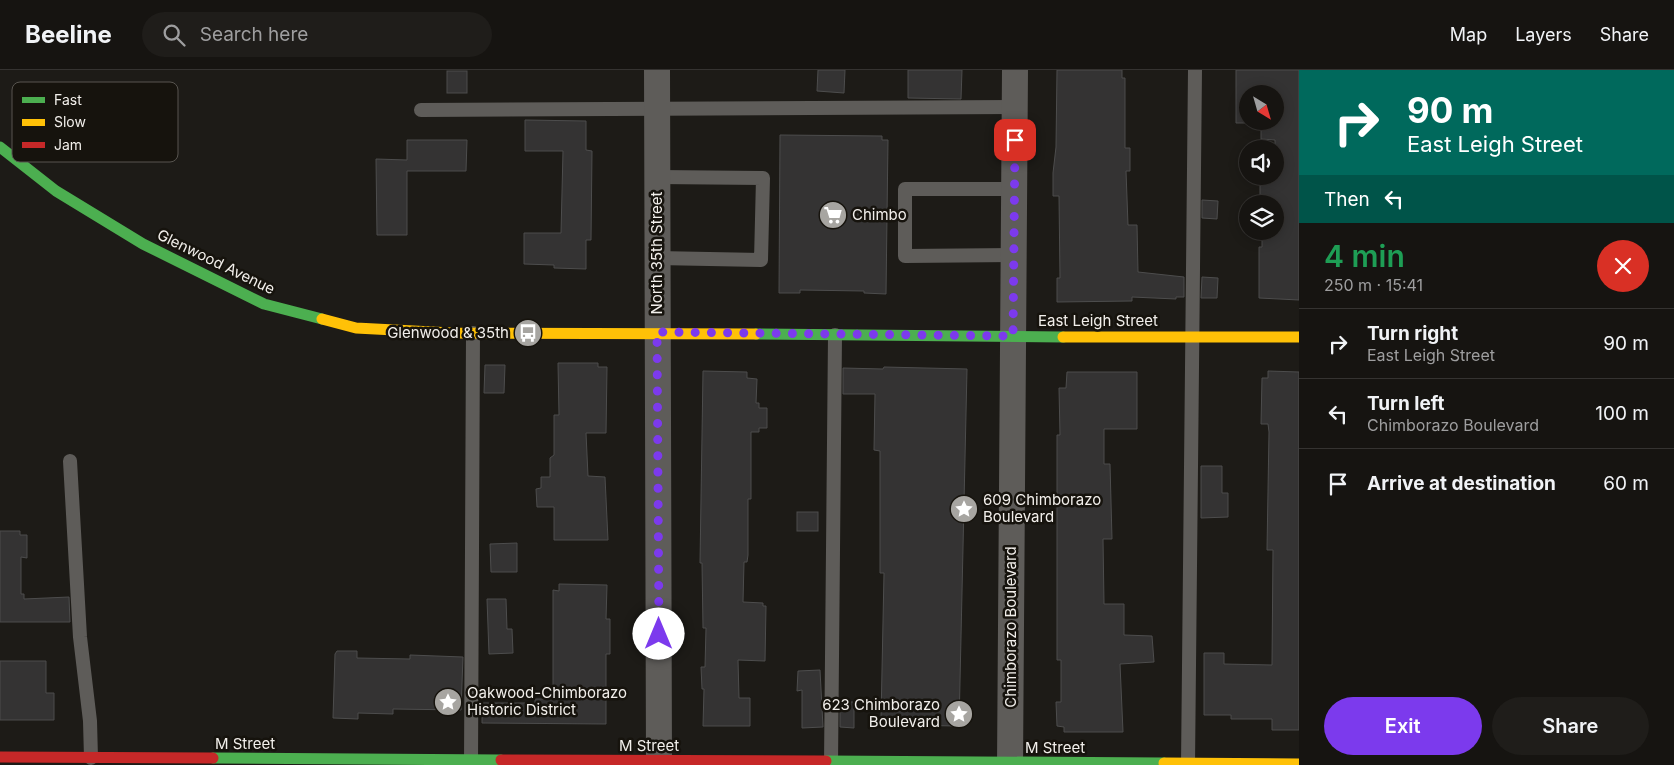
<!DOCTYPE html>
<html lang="en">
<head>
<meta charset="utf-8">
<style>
  :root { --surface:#161411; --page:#1f1d1a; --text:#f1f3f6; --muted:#9e9e9f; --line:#353331; --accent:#7c3aed }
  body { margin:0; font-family:Inter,sans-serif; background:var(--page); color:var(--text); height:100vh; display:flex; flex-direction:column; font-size:19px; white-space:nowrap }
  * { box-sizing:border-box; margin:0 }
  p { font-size:16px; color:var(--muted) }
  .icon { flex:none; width:28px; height:28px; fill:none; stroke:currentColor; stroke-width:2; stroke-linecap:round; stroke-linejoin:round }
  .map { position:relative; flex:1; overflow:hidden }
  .panel { display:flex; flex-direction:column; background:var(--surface); width:375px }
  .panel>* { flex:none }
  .top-card { background:#00695c; color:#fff; overflow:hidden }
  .needle { width:32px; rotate:143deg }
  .fabs { position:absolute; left:1239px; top:15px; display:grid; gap:10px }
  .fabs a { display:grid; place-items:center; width:45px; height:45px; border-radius:50%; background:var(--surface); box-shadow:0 2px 12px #0003,0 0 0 1px var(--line); font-size:25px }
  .pin { position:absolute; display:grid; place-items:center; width:42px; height:42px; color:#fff; margin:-21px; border-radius:10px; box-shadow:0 2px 8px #0006 }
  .me { position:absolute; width:55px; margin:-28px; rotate:0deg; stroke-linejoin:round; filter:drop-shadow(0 0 4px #0008) }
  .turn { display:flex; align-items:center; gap:18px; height:105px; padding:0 25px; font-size:22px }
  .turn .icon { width:65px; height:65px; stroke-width:2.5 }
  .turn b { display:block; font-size:35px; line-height:42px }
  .then { display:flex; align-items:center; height:48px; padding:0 25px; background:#0003; gap:10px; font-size:19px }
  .round { display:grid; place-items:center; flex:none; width:52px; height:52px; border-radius:26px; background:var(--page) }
  .head { display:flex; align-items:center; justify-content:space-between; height:85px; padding:0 25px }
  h1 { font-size:30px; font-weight:600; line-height:38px; color:#1e9e55 }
  .cta { display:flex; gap:10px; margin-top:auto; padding:10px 25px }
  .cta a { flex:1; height:58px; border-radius:30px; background:var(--accent); color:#fff; font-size:20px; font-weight:600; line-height:58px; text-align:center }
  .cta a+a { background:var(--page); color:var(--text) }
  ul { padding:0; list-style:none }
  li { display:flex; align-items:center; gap:15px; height:70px; padding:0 25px; border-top:1px solid var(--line) }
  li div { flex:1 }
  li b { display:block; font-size:19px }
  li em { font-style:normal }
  header { display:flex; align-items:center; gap:30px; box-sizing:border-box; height:70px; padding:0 25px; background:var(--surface); border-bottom:1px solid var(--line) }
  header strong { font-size:24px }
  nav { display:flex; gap:28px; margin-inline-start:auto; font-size:18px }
  .search { width:350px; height:45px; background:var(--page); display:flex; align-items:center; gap:12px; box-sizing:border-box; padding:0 18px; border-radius:28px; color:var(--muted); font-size:19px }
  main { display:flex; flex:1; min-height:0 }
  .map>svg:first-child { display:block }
</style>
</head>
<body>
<header>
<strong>Beeline</strong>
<div class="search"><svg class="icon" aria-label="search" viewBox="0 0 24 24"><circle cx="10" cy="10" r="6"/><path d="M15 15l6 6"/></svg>Search here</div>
<nav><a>Map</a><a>Layers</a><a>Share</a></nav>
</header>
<main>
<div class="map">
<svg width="1299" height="695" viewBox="0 0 1299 695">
  <rect width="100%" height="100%" fill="#1d1b17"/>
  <g fill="#343333" stroke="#4d4d4d" fill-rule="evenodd">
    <path d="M818,0H845L844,23L817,21Z"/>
    <path d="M908,0H962L961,29L908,28Z"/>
    <path d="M1057,0H1122V8H1125V78H1130V101H1126L1128,155H1137L1138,202L1184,207V227H1176V229L1132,227V231L1057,232V208H1060L1059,126H1053V103L1056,77Z"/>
    <path d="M1236,0H1299V230L1259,228V177H1262V161H1275V134H1260V106H1275V70L1261,69V53H1236ZM1248,24H1275V51H1248Z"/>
    <rect x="447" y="1" width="20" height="22"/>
    <path d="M525,50L586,51V80L592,81L591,170H586V199L554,198V195L524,194V163H561L563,81H525Z"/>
    <path d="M780,65L882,66V70H888L886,224L864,223V221L800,220V223H779Z"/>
    <path d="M407,70H467L466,101H407V165H377L376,89L407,90Z"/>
    <path d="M1202,130L1218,131L1217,149L1202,148Z"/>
    <path d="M1202,207L1218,208L1217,228H1201Z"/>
    <path d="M558,293H598V297H607L606,363H586L588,406L605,407L608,470H554V437H537L536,419L541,418V407H550V388L554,385V345H559Z"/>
    <path d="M485,295H505L504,323H484Z"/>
    <path d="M884,297L967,299L959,656L895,655L896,649H881L884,503H880V381L874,380L875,324H843V298L883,299Z"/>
    <path d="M703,301L747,302V308L757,309L756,333H759V338H767V358H759V362H751V429H748V485L747,492H744L743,532L763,533V536H766L765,591L738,590L739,628H750V656H703L704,619H702L701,597H705L706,558H703L702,493H700Z"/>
    <path d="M1268,301L1299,302V660H1272V649H1231V645H1204V583H1224V594L1272,595L1273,480H1267L1269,362L1268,354H1261L1262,308H1268Z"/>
    <path d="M1067,302H1137V359H1104V394H1110L1112,469H1103L1104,534H1124V565L1152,566L1154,592L1120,594L1123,662H1064V657L1057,656L1056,632H1061V590H1057V365H1060L1059,318H1066Z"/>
    <path d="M1201,396H1222V423H1228V447L1201,448Z"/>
    <rect x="797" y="442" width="21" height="19"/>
    <path d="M0,461H20V465H27V488L21,487V524H24V529L69,527L70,552H0Z"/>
    <path d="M517,473V502H491L490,474Z"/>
    <path d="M559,514L607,515L606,549H610V584H606V654L482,653V633H535V629H553V520L559,521Z"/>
    <path d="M487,529H506L507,559H512L513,583L489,584Z"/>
    <path d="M337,581H357V588L410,589V585L463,587L461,640L393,639V644L358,643V649L333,648L335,584Z"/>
    <path d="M0,591H46V623H54V650H0Z"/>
    <path d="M820,600L823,657L802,658V620L797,621L798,601Z"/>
    <path d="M840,632H854V658L840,657Z"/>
  </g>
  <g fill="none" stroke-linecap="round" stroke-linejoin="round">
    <g stroke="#5e5c59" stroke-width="14">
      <path d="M421,40L1015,37"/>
      <path d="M657,107L763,108L761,190L657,188"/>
      <path d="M1014,185L905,186V119H1014"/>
      <path d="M70,391L80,567L90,651L91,688"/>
      <path d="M471,694L473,263"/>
      <path d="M831,695L835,265"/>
      <path d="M1188,695L1195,0"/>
    </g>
    <g stroke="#5e5c59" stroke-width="26">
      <path d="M657,0L659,695"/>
      <path d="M1010,695L1015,0"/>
    </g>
    <g stroke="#4caf50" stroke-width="11">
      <path d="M0,77L56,121L143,174L264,234L322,249"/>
      <path d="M756,264L1063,267"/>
      <path d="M213,688L501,690"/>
      <path d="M826,691L1164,693"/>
    </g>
    <g stroke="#ffc107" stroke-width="11">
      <path d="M322,249L356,258L452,263L756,264"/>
      <path d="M1063,267H1299"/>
      <path d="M1164,693L1299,694"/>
    </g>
    <g stroke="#c62828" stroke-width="11">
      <path d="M0,687L213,688"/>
      <path d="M501,690L826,691"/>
    </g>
  </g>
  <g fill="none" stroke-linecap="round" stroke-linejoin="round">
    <path stroke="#7c3aed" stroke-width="9" stroke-dasharray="0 16.2" d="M659,564L657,262L1013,266L1015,70"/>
  </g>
  <defs>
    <symbol id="supermarket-disc" viewBox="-11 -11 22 22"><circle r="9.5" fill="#a7a5a1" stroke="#16130d"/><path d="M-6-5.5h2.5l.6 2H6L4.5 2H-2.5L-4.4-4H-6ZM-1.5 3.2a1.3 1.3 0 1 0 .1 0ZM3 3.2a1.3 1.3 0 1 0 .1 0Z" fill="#fff"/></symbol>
    <symbol id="bus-disc" viewBox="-11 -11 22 22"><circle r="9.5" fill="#a7a5a1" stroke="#16130d"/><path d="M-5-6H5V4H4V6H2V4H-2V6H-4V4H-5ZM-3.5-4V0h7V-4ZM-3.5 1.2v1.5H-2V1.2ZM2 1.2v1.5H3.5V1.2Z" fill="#fff"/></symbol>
    <symbol id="sight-disc" viewBox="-11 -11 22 22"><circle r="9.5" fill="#a7a5a1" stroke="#16130d"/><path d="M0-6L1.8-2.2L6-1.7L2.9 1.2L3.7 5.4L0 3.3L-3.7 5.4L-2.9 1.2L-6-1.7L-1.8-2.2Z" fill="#fff"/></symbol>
  </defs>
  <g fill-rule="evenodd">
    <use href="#supermarket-disc" x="817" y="129" width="32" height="32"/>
    <use href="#bus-disc" x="512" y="247" width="32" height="32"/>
    <use href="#sight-disc" x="948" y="423" width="32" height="32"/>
    <use href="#sight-disc" x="432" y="616" width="32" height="32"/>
    <use href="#sight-disc" x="943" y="628" width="32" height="32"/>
  </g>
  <g text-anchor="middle" stroke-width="5" stroke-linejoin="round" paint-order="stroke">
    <g font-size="15" fill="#f2efeb" stroke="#16130d" text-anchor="start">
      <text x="852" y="150">Chimbo</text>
      <text x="509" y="268" text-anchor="end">Glenwood &amp; 35th</text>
      <text x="983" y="435">609 Chimborazo<tspan x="983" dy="17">Boulevard</tspan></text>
      <text x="467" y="628">Oakwood-Chimborazo<tspan x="467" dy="17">Historic District</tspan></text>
      <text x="940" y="640" text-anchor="end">623 Chimborazo<tspan x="940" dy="17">Boulevard</tspan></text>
    </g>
    <g font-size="15" fill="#f2efeb" stroke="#16130d">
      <text transform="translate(657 183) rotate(-90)" y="5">North 35th Street</text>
      <text transform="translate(216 192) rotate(26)" y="5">Glenwood Avenue</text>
      <text x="1098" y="256">East Leigh Street</text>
      <text transform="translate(1011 557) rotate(-90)" y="5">Chimborazo Boulevard</text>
      <text x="245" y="679">M Street</text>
      <text x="649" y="681">M Street</text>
      <text x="1055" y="683">M Street</text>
    </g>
  </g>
  <rect x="12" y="12" width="166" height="80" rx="8" fill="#16130d" stroke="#585550" stroke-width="1"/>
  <rect x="22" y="27" width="23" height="6" fill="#4caf50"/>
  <rect x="22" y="49" width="23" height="7" fill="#ffc107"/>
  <rect x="22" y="72" width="23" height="6" fill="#c62828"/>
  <g font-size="14" fill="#f2efeb">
    <text x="54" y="35">Fast</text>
    <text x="54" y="57">Slow</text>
    <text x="54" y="80">Jam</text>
  </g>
</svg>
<div class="fabs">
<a><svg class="needle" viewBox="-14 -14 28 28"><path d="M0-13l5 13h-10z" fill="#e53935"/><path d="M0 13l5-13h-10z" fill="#9e9e9f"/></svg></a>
<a><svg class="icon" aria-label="sound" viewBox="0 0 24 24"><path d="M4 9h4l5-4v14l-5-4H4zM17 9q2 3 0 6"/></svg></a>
<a><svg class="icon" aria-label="layers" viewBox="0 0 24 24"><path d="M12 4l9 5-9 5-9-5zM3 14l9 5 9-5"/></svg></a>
</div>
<div class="pin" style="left:1015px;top:70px;background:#d93025"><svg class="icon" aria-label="arrive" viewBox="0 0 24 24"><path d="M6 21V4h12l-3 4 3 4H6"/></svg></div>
<svg class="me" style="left:659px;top:564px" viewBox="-20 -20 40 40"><circle r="19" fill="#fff"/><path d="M0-13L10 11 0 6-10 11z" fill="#7c3aed"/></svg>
</div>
<section class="panel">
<div class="top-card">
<div class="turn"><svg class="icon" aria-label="right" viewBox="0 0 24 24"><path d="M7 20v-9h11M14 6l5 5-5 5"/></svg><div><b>90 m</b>East Leigh Street</div></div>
<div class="then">Then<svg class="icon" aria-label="left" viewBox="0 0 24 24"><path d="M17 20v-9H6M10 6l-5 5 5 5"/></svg></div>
</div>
<div class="head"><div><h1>4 min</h1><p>250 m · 15:41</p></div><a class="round" style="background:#d93025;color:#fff"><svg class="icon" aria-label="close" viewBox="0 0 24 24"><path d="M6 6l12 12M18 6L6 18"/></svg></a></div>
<ul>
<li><svg class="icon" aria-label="right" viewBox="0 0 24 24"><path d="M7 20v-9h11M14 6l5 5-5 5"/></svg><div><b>Turn right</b><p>East Leigh Street</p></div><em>90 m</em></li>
<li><svg class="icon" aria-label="left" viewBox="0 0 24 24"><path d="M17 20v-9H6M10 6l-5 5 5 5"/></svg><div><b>Turn left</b><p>Chimborazo Boulevard</p></div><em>100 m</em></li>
<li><svg class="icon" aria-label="arrive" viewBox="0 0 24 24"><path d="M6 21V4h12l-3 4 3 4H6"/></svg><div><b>Arrive at destination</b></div><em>60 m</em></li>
</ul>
<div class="cta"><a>Exit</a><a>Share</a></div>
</section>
</main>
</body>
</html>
